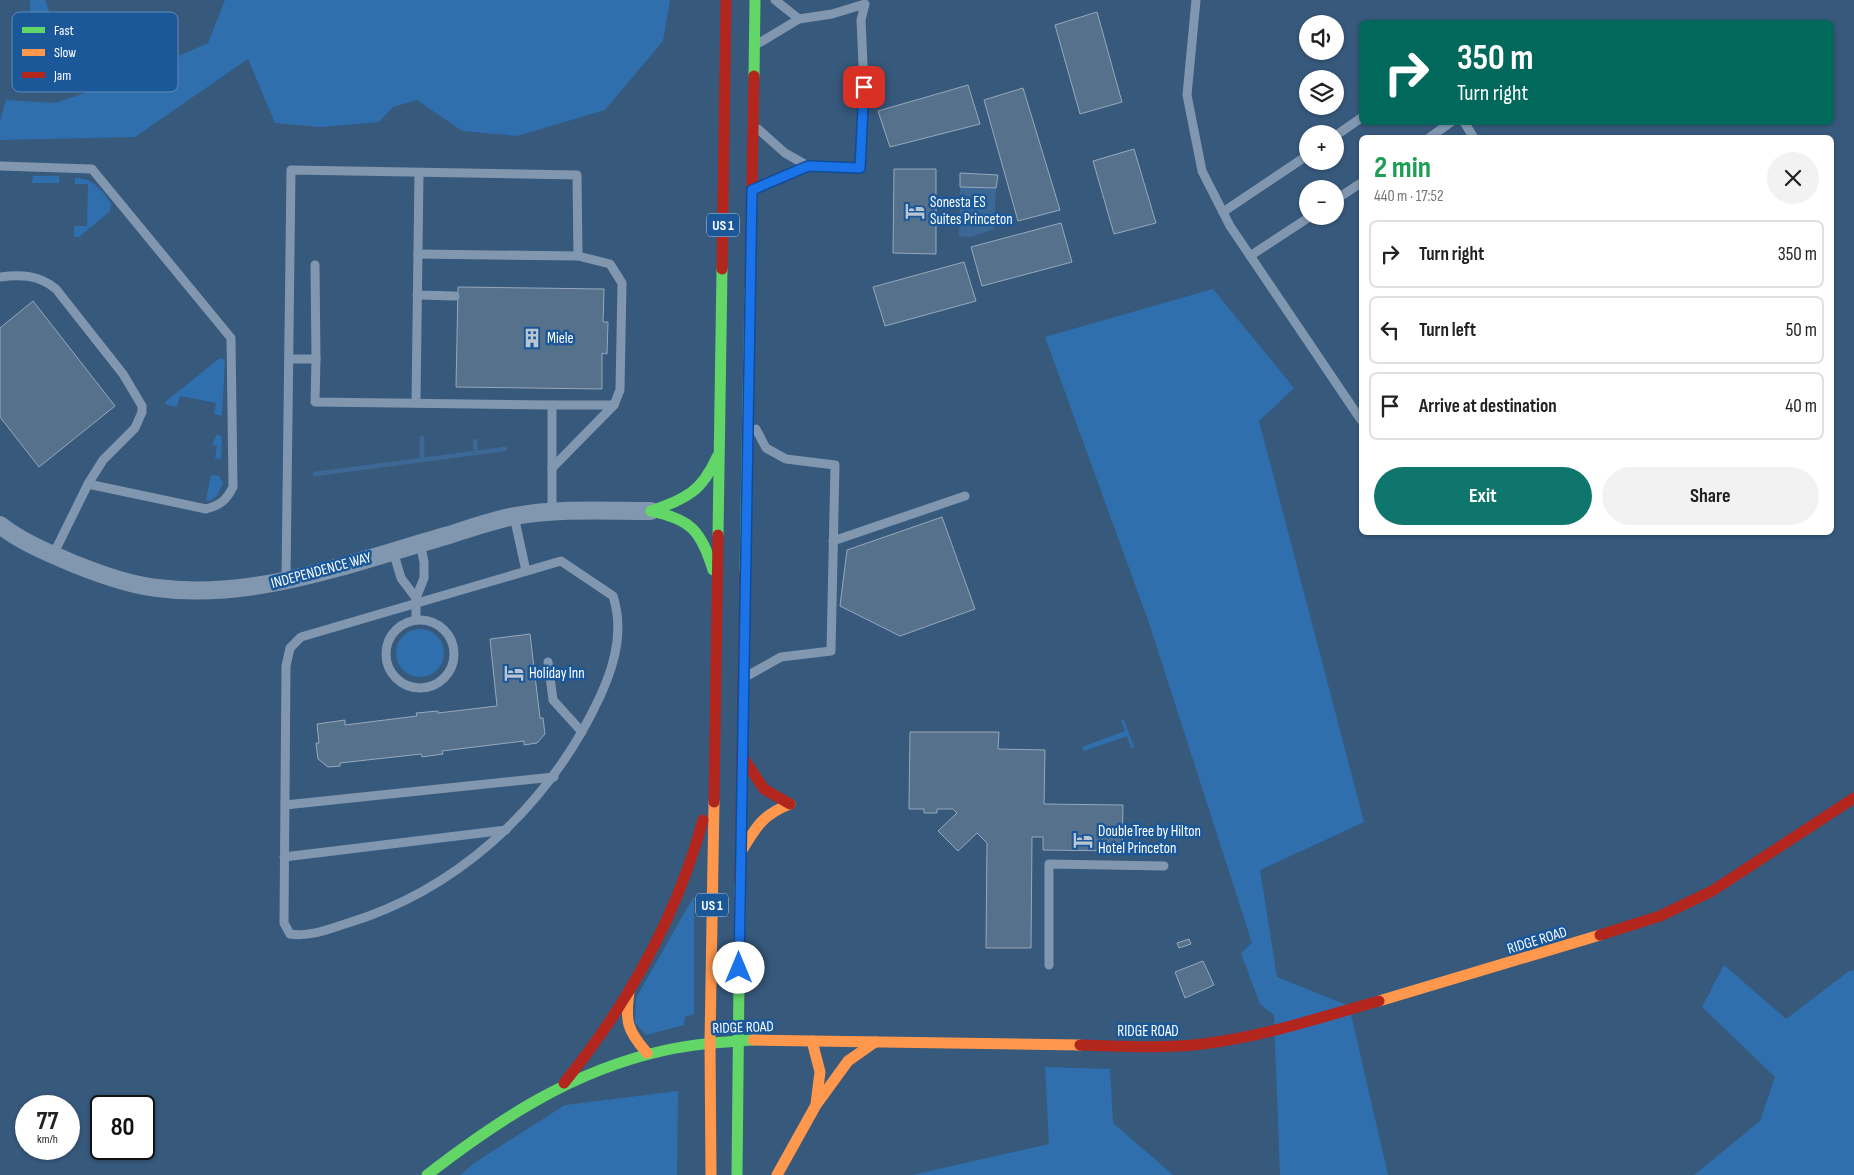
<!DOCTYPE html>
<html lang="en">
<head>
<meta charset="utf-8">
<style>
  :root { --surface:#fff; --page:#f2f2f2; --text:#222; --muted:#767676; --line:#e0e0e0; --accent:#0f766e }
  body { margin:0; font-family:"Sofia Sans Condensed",sans-serif; background:var(--page); color:var(--text); height:100vh; display:flex; flex-direction:column; font-size:19px; white-space:nowrap }
  * { box-sizing:border-box; margin:0 }
  p { font-size:16px; color:var(--muted) }
  .icon { flex:none; width:28px; height:28px; fill:none; stroke:currentColor; stroke-width:2; stroke-linecap:round; stroke-linejoin:round }
  .map { position:relative; flex:1; overflow:hidden }
  .drawer { position:absolute; left:1359px; top:135px; width:475px; height:400px; display:flex; flex-direction:column; background:var(--surface); border-radius:8px; box-shadow:0 1px 4px #0004 }
  .drawer>* { flex:none }
  .hud { position:absolute; left:1359px; top:20px; width:475px; height:105px; border-radius:8px; box-shadow:0 1px 4px #0004; background:#00695c; color:#fff; overflow:hidden }
  .tools { position:absolute; left:1299px; top:15px; display:grid; gap:10px }
  .tools a { display:grid; place-items:center; width:45px; height:45px; border-radius:50%; background:var(--surface); box-shadow:0 1px 4px #0004; font-size:25px }
  .speed { position:absolute; left:15px; top:1095px; display:flex; gap:10px; font-size:25px; font-weight:700; text-align:center }
  .speed>* { display:grid; place-content:center; width:65px; height:65px; border-radius:50%; background:var(--surface); box-shadow:0 1px 4px #0004; line-height:1 }
  .speed small { font-size:12px; font-weight:400 }
  .speed .limit { border:2px solid #111; border-radius:8px; background:#fff; color:#111 }
  .pin { position:absolute; display:grid; place-items:center; width:42px; height:42px; color:#fff; margin:-21px; border-radius:10px; box-shadow:0 2px 8px #0006 }
  .me { position:absolute; width:55px; margin:-28px; rotate:0deg; stroke-linejoin:round; filter:drop-shadow(0 0 4px #0008) }
  .turn { display:flex; align-items:center; gap:18px; height:105px; padding:0 15px; font-size:22px }
  .turn .icon { width:65px; height:65px; stroke-width:2.5 }
  .turn b { display:block; font-size:35px; line-height:42px }
  .round { display:grid; place-items:center; flex:none; width:52px; height:52px; border-radius:26px; background:var(--page) }
  .summary { display:flex; align-items:center; justify-content:space-between; height:85px; padding:0 15px }
  h1 { font-size:30px; font-weight:700; line-height:38px; color:#1e9e55 }
  .primary-button { display:flex; gap:10px; margin-top:auto; padding:10px 15px }
  .primary-button a { flex:1; height:58px; border-radius:30px; background:var(--accent); color:#fff; font-size:20px; font-weight:700; line-height:58px; text-align:center }
  .primary-button a+a { background:var(--page); color:var(--text) }
  ul { padding:0; list-style:none }
  li { display:flex; align-items:center; gap:15px; height:68px; margin:0 10px 8px; padding:0 5px; border:2px solid var(--line); border-radius:8px }
  li div { flex:1 }
  li b { display:block; font-size:19px }
  li em { font-style:normal }
  .map>svg:first-child { display:block }
</style>
</head>
<body>
<div class="map">
<svg width="1854" height="1175" viewBox="0 0 1854 1175">
  <rect width="100%" height="100%" fill="#37597c"/>
  <g fill="#2f6fae">
    <path d="M30,0H45L65,54L79,49L84,63L70,68L30,67V63H42L43,21L30,20Z"/>
    <path d="M225,0H670L663,41L605,110L517,136L462,131L417,100L393,107L379,122L321,127L275,123L248,59L135,137L0,140V121L6,100L55,103L124,80L208,43Z"/>
    <path d="M33,176H59V183H32Z"/>
    <path d="M75,178C94,178 101,190 111,203L110,211L79,237H74V226H87L88,184H75Z"/>
    <path d="M1213,289L1294,388L1259,421L1364,822L1260,870L1277,977L1349,1006L1388,1175H1280L1274,1015L1260,1004L1241,953L1252,943L1149,623L1045,337Z"/>
    <path d="M220,358L225,360L222,416L214,414L216,403L180,396L177,407L167,405L165,402Z"/>
    <path d="M217,434L222,437L221,459L215,458L217,446L212,445Z"/>
    <path d="M211,475L219,476L223,483L217,496L209,501L206,500Z"/>
    <circle cx="420" cy="653" r="24"/>
    <path d="M1124,720L1134,747L1131,748L1127,736L1084,751L1082,747L1125,731L1121,721Z"/>
    <path d="M694,896V1014L685,1017L684,1025L646,1035L635,1023L636,998Z"/>
    <path d="M1724,965L1786,1019L1849,971L1854,970V1175H1694L1760,1121L1775,1077L1702,1007Z"/>
    <path d="M1045,1067L1110,1069L1113,1123L1173,1175H912L1049,1144Z"/>
    <path d="M678,1091L677,1175H460L477,1161L565,1105Z"/>
  </g>
  <path fill="#3c6895" d="M960,187L996,188L994,229L971,237L959,236Z"/>
  <g fill="none" stroke-linecap="round" stroke-linejoin="round">
    <g stroke="#3c6895" stroke-width="4.5">
      <path d="M422,438V460"/>
      <path d="M475,441L476,453"/>
      <path d="M315,474L505,449"/>
    </g>
  </g>
  <g fill="#56718c" stroke="#96a8bc">
    <path d="M1097,12L1122,102L1080,114L1055,25Z"/>
    <path d="M968,85L980,124L890,147L878,111Z"/>
    <path d="M1023,88L1060,210L1018,221L984,100Z"/>
    <path d="M1134,149L1156,223L1114,234L1093,161Z"/>
    <path d="M894,169H936V254L893,253Z"/>
    <path d="M960,173L998,175L996,188L960,187Z"/>
    <path d="M1061,223L1072,262L982,286L971,247Z"/>
    <path d="M964,262L976,301L885,326L873,287Z"/>
    <path d="M458,287L604,289L603,322H608L607,354L602,353V389L456,387Z"/>
    <path d="M33,301L115,406L39,467L0,417V328Z"/>
    <path d="M942,517L975,609L900,636L840,606L847,550Z"/>
    <path d="M530,634L540,718H543L545,734L537,743L524,745V741L442,751L443,754L422,757L421,754L340,763V766L328,767L318,759L316,743H319L317,724L345,720V725L417,716L416,713L438,711V713L497,706L490,639Z"/>
    <path d="M910,732H999L998,749L1045,750L1044,804L1123,805L1122,851L1043,850V837H1032L1031,948H986L987,843L977,833L958,851L938,831L957,813L953,809H937V813H924V809H909Z"/>
    <path d="M1189,939L1191,944L1179,948L1177,943Z"/>
    <path d="M1203,961L1214,985L1185,998L1175,972Z"/>
  </g>
  <g fill="none" stroke-linecap="round" stroke-linejoin="round">
    <g stroke="#8197af" stroke-width="9">
      <path d="M775,0L799,19"/>
      <path d="M1196,0L1187,95L1202,171L1230,226L1361,420"/>
      <path d="M1464,122L1474,138"/>
      <path d="M758,129L785,153L808,166"/>
      <path d="M1335,136L1361,118"/>
      <path d="M1429,138L1451,122"/>
      <path d="M0,166L92,169L231,338L233,487C226,501 220,505 206,509L88,484"/>
      <path d="M754,189L808,166L860,168L864,87L861,20L865,4L832,14L799,19L759,43"/>
      <path d="M1335,200L1361,183"/>
      <path d="M1223,212L1308,155"/>
      <path d="M418,254L578,256"/>
      <path d="M1250,256L1311,216"/>
      <path d="M315,265L316,359"/>
      <path d="M0,277C21,274 39,275 56,289L123,374L142,406V412L135,428L103,460L88,484L53,555"/>
      <path d="M417,295L455,296"/>
      <path d="M289,359H316L315,402L552,405"/>
      <path d="M416,403L419,173"/>
      <path d="M552,511V405H614"/>
      <path d="M514,516L526,571"/>
      <path d="M833,541L965,496"/>
      <path d="M393,551L401,578L416,598"/>
      <path d="M561,561L613,596C626,636 611,676 593,711C542,811 456,890 348,923C329,929 311,937 290,934L284,923L286,666L290,648L301,637Z"/>
      <path d="M286,579L291,170L577,175L578,256L610,264L622,283L620,390L614,405L552,468"/>
      <circle cx="420" cy="654" r="34"/>
      <path d="M416,620V598L424,578V562L420,543"/>
      <path d="M548,662L553,700L582,732"/>
      <path d="M747,676L781,657L831,651L835,465L786,459L766,448L756,429"/>
      <path d="M285,805L554,777"/>
      <path d="M284,857L506,830"/>
      <path d="M1049,965V864L1164,866"/>
    </g>
    <path stroke="#8197af" stroke-width="18" d="M0,525C23,543 51,554 77,565C102,575 130,585 157,588C256,601 356,561 449,535C471,528 493,520 515,516C560,508 606,511 651,511"/>
    <g stroke="#63d668" stroke-width="11">
      <path d="M754,76L755,0"/>
      <path d="M651,511C691,519 701,531 713,570"/>
      <path d="M651,511C686,498 701,493 717,457"/>
      <path d="M718,535L722,269"/>
      <path d="M745,571L750,288"/>
      <path d="M427,1175C498,1120 572,1071 662,1051C692,1044 722,1042 753,1040"/>
      <path d="M737,1175L740,883"/>
    </g>
    <g stroke="#ff974d" stroke-width="11">
      <path d="M741,852C756,827 762,815 790,804"/>
      <path d="M629,992C625,1022 627,1030 647,1053"/>
      <path d="M1379,1001L1600,935"/>
      <path d="M753,1040L1080,1045"/>
      <path d="M812,1041L820,1072L816,1104"/>
      <path d="M711,1175L710,1042L714,802"/>
      <path d="M777,1175L816,1105L848,1061L875,1042"/>
    </g>
    <g stroke="#b3261e" stroke-width="11">
      <path d="M722,269L726,0"/>
      <path d="M750,288L754,76"/>
      <path d="M742,756L764,789L790,804"/>
      <path d="M714,802L718,535"/>
      <path d="M740,883L745,571"/>
      <path d="M1600,935L1660,916L1712,891L1854,798"/>
      <path d="M1080,1045C1120,1046 1161,1049 1202,1044C1262,1037 1321,1017 1379,1001"/>
      <path d="M564,1083C628,1004 676,919 703,820"/>
    </g>
  </g>
  <g fill="none" stroke-linecap="round" stroke-linejoin="round">
    <defs>
      <path id="route" d="M739,968L752,190L808,166L860,168L864,87"/>
    </defs>
    <use href="#route" stroke="#114b97" stroke-width="12"/>
    <use href="#route" stroke="#1a73e8" stroke-width="9"/>
  </g>
  <defs>
    <symbol id="hotel-bare" viewBox="-9 -9 18 18"><path d="M-6-4.5h1.5V1H6V5H4.5V3h-9V5H-6ZM-4 0a1.8 1.8 0 1 1 3.6 0ZM.5 0V-2.5h3Q6-2.5 6 0Z" fill="#b9c5d1" stroke="#1a5899" stroke-width="2.5" paint-order="stroke"/></symbol>
    <symbol id="building-bare" viewBox="-9 -9 18 18"><path d="M-4-6H4V6H1V3H-1V6H-4ZM-2.5-4.3h1.7v1.8h-1.7ZM.8-4.3h1.7v1.8H.8ZM-2.5-1h1.7V.8h-1.7ZM.8-1h1.7V.8H.8Z" fill="#b9c5d1" stroke="#1a5899" stroke-width="2.5" paint-order="stroke"/></symbol>
  </defs>
  <g fill-rule="evenodd">
    <use href="#hotel-bare" x="901" y="197" width="28" height="28"/>
    <use href="#building-bare" x="518" y="324" width="28" height="28"/>
    <use href="#hotel-bare" x="500" y="659" width="28" height="28"/>
    <use href="#hotel-bare" x="1069" y="826" width="28" height="28"/>
  </g>
  <g text-anchor="middle" stroke-width="5" stroke-linejoin="round" paint-order="stroke">
    <g fill="#1a5899" stroke="#bacde0" stroke-width="1">
      <rect x="707" y="213.5" width="32" height="23" rx="4"/>
      <rect x="696" y="893.5" width="32" height="23" rx="4"/>
    </g>
    <g font-size="14" font-weight="bold" fill="#fff">
      <text x="723" y="230">US 1</text>
      <text x="712" y="910">US 1</text>
    </g>
    <g font-size="15" fill="#fff" stroke="#1a5899" text-anchor="start">
      <text x="930" y="207">Sonesta ES<tspan x="930" dy="17">Suites Princeton</tspan></text>
      <text x="547" y="343">Miele</text>
      <text x="529" y="678">Holiday Inn</text>
      <text x="1098" y="836">DoubleTree by Hilton<tspan x="1098" dy="17">Hotel Princeton</tspan></text>
    </g>
    <g font-size="15" fill="#fff" stroke="#1a5899">
      <text transform="translate(321 570) rotate(-15)" y="5">INDEPENDENCE WAY</text>
      <text transform="translate(1537 940) rotate(-17)" y="5">RIDGE ROAD</text>
      <text transform="translate(743 1027) rotate(-2)" y="5">RIDGE ROAD</text>
      <text x="1148" y="1036">RIDGE ROAD</text>
    </g>
  </g>
  <rect x="12" y="12" width="166" height="80" rx="8" fill="#1a5899" stroke="#5f8ab8" stroke-width="1"/>
  <rect x="22" y="27" width="23" height="6" fill="#63d668"/>
  <rect x="22" y="49" width="23" height="7" fill="#ff974d"/>
  <rect x="22" y="72" width="23" height="6" fill="#b3261e"/>
  <g font-size="14" fill="#fff">
    <text x="54" y="35">Fast</text>
    <text x="54" y="57">Slow</text>
    <text x="54" y="80">Jam</text>
  </g>
</svg>
<div class="tools">
<a><svg class="icon" aria-label="sound" viewBox="0 0 24 24"><path d="M4 9h4l5-4v14l-5-4H4zM17 9q2 3 0 6"/></svg></a>
<a><svg class="icon" aria-label="layers" viewBox="0 0 24 24"><path d="M12 4l9 5-9 5-9-5zM3 14l9 5 9-5"/></svg></a>
<a>+</a>
<a>−</a>
</div>
<div class="speed"><div>77<small>km/h</small></div><div class="limit">80</div></div>
<div class="pin" style="left:864px;top:87px;background:#d93025"><svg class="icon" aria-label="arrive" viewBox="0 0 24 24"><path d="M6 21V4h12l-3 4 3 4H6"/></svg></div>
<svg class="me" style="left:739px;top:968px" viewBox="-20 -20 40 40"><circle r="19" fill="#fff"/><path d="M0-13L10 11 0 6-10 11z" fill="#1a73e8"/></svg>
<div class="hud">
<div class="turn"><svg class="icon" aria-label="right" viewBox="0 0 24 24"><path d="M7 20v-9h11M14 6l5 5-5 5"/></svg><div><b>350 m</b>Turn right</div></div>
</div>
<section class="drawer">
<div class="summary"><div><h1>2 min</h1><p>440 m · 17:52</p></div><a class="round"><svg class="icon" aria-label="close" viewBox="0 0 24 24"><path d="M6 6l12 12M18 6L6 18"/></svg></a></div>
<ul>
<li><svg class="icon" aria-label="right" viewBox="0 0 24 24"><path d="M7 20v-9h11M14 6l5 5-5 5"/></svg><div><b>Turn right</b></div><em>350 m</em></li>
<li><svg class="icon" aria-label="left" viewBox="0 0 24 24"><path d="M17 20v-9H6M10 6l-5 5 5 5"/></svg><div><b>Turn left</b></div><em>50 m</em></li>
<li><svg class="icon" aria-label="arrive" viewBox="0 0 24 24"><path d="M6 21V4h12l-3 4 3 4H6"/></svg><div><b>Arrive at destination</b></div><em>40 m</em></li>
</ul>
<div class="primary-button"><a>Exit</a><a>Share</a></div>
</section>
</div>
</body>
</html>
